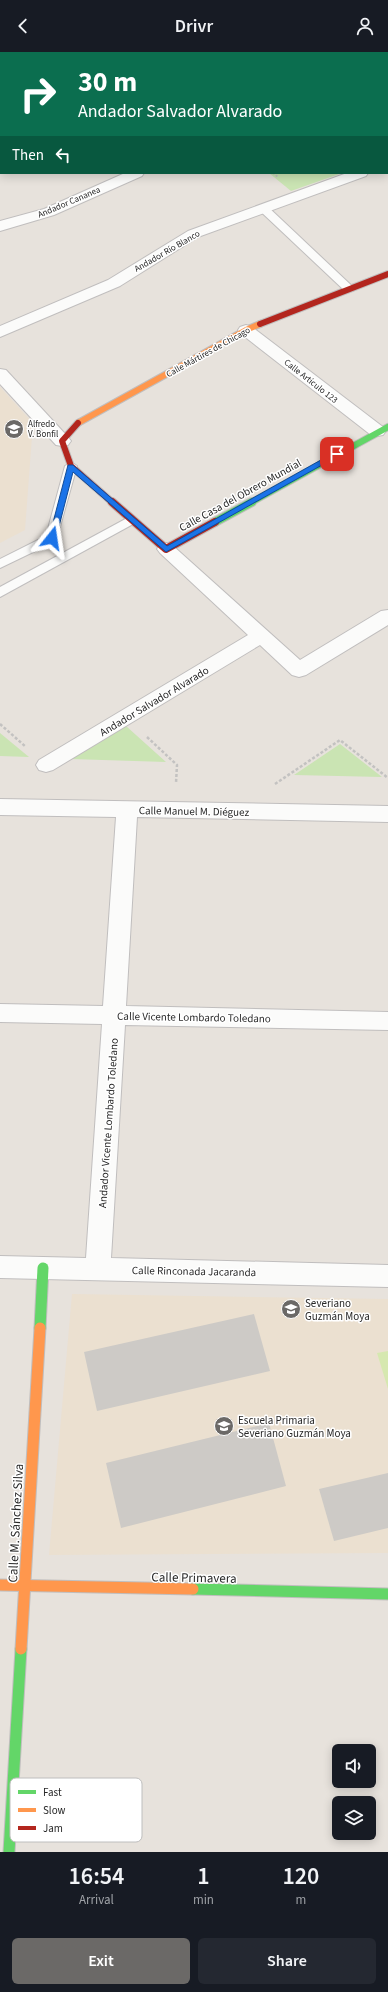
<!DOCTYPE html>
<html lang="en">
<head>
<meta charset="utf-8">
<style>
  :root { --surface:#171b24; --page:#242831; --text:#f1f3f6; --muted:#9ea1a6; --accent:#6b6967 }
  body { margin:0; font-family:"Source Sans 3",sans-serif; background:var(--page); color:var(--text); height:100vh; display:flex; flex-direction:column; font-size:15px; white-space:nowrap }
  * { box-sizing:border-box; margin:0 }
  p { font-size:13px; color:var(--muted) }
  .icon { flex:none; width:22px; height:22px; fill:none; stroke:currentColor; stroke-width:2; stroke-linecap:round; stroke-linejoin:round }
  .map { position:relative; height:1800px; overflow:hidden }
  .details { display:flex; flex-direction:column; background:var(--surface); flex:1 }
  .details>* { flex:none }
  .banner { position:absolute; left:0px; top:0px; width:388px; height:122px; box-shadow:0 2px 10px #0003; background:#0b6e4f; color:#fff; overflow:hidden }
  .controls { position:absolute; left:332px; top:1692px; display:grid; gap:8px }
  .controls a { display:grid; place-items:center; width:44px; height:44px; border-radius:6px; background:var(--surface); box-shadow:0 2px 10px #0003; font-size:20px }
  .pin { position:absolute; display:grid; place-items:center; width:34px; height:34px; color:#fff; margin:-17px; border-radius:8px; box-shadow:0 2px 6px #0006 }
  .me { position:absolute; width:44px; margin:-22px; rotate:15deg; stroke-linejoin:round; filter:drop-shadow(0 0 3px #0008) }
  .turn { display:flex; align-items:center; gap:14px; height:84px; padding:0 12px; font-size:18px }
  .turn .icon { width:52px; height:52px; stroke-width:2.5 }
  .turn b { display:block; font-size:28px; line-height:34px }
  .then { display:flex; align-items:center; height:38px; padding:0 12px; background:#0003; gap:8px; font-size:15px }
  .eta { display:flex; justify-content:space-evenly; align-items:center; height:68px; text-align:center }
  .eta b { font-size:24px; font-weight:600; line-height:28px }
  .action { display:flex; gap:8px; margin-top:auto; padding:8px 12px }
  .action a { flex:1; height:46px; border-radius:6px; background:var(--accent); color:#fff; font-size:16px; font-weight:600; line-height:46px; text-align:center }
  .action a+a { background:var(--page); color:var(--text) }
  header { display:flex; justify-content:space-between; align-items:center; height:52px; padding:0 12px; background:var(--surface); font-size:18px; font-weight:600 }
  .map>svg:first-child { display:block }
</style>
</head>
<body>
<header><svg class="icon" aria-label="back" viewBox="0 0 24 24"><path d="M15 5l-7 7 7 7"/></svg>Drivr<svg class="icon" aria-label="person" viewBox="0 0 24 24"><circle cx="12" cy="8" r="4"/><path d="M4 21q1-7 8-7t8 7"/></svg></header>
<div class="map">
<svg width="388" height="1800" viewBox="0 0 388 1800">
  <rect width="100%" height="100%" fill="#e7e2dc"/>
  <g fill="#ebe0d0">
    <path d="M0,335L33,371L25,478L0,491Z"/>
    <path d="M72,1242L388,1247V1501L49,1503Z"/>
  </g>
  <g fill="#cae4b3">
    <path d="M269,121H342L291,139Z"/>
    <path d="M126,674L166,710L71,707Z"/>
    <path d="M0,681L29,705L0,704Z"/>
    <path d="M340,692L382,725L294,723Z"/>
  </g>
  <path fill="#d6e8b0" d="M388,1299V1337L377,1301Z"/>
  <g fill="#cdcac6">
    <path d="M254,1262L270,1319L97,1359L84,1300Z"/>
    <path d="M269,1371L286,1434L121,1476L106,1411Z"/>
    <path d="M388,1421V1476L334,1489L319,1437Z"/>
  </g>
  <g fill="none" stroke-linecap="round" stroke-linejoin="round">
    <defs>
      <g id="lane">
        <path d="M263,153L267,154L353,235L354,237L353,239H345L259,158L258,156L259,154Z"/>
        <path d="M71,410L77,414L56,489L0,516V507L46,484L65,414Z"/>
        <path d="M131,464L135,465L137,468L135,471L0,545V535Z"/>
      </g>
      <g id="street">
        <rect x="387" y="27" width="1" height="8"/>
        <rect x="0" y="73" width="1" height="8"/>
        <rect x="387" y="107" width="1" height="8"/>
        <path d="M125,121H144L142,124L54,163L0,179V169L44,157Z"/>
        <path d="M347,121H368L366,124L198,185L120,234L0,285V274L108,228L188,179Z"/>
        <path d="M246,273L252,275L383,375L386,379L383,383L377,384L371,383L240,281L238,278L240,275Z"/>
        <path d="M0,317L6,318L68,385L71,389L68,393L62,394L56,393L0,332Z"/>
        <path d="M166,491L172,493L300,608L381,559L388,558V573L306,623L299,625L292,623L260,593L53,718L46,720L39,718L36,713L39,708L248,583L160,501L157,497L160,493Z"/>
        <path d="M0,747L388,754V770L137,765L126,954L388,960V978L125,973L111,1206L388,1213V1235L0,1226V1204L86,1206L102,972L0,970V952L103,954L116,765L0,763Z"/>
      </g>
      <path id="fast-far2" d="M250,451L388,375"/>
      <path id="fast-far1" d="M215,470L252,450"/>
      <g id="fast">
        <path d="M40,1276L43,1216"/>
        <path d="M193,1537L388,1542"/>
        <path d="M9,1800L21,1597"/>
      </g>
      <path id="slow-far1" d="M78,371L246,278L260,272"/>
      <g id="slow">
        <path d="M0,1533L193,1537"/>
        <path d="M21,1597L40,1276"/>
      </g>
      <g id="jam-far1">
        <path d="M260,272L388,222"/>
        <path d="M78,371L62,389L71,414L113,451"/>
      </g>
      <path id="jam" d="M112,450L166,497L215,470"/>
    </defs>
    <use href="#lane" stroke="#c0bebe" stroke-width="2"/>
    <use href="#street" stroke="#c0bebe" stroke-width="2"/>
    <use href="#fast-far2" stroke="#c0bebe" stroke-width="8"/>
    <use href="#fast-far1" stroke="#c0bebe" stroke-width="10"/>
    <use href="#fast" stroke="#c0bebe" stroke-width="13"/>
    <use href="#slow-far1" stroke="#c0bebe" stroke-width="8"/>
    <use href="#slow" stroke="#c0bebe" stroke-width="13"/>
    <use href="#jam-far1" stroke="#c0bebe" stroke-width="8"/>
    <use href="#jam" stroke="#c0bebe" stroke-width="10"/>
    <path stroke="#c3c2c1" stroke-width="2" stroke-dasharray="2 1.5" stroke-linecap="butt" d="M273,121L278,125"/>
    <g stroke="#c3c2c1" stroke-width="2.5" stroke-dasharray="3 2" stroke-linecap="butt">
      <path d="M0,672L26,695"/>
      <path d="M147,685L177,713L176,731"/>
      <path d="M275,732L340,688L388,726"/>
    </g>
    <use href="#lane" fill="#fbfbfa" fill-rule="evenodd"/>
    <use href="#street" fill="#fbfbfa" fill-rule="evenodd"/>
    <use href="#fast-far2" stroke="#63d668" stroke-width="6"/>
    <use href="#fast-far1" stroke="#63d668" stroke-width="8"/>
    <use href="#fast" stroke="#63d668" stroke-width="11"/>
    <use href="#slow-far1" stroke="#ff974d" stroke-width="6"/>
    <use href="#slow" stroke="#ff974d" stroke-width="11"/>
    <use href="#jam-far1" stroke="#b3261e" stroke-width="6"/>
    <use href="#jam" stroke="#b3261e" stroke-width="8"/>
  </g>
  <path fill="#1a73e8" stroke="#114b97" d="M337,399L340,400V403L166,500L73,420L56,486L52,488L49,486L68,413H73L167,494Z"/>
  <defs>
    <symbol id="school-disc" viewBox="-11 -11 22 22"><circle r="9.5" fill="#6b6967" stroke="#fff"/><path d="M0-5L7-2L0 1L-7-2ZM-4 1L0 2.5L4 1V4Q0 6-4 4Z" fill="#fff"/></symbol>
  </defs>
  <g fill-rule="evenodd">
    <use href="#school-disc" x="3" y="366" width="22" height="22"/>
    <use href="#school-disc" x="280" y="1246" width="22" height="22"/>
    <use href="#school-disc" x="213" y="1363" width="22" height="22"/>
  </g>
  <g text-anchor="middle" stroke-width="3" stroke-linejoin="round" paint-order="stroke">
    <g font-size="9" fill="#282828" stroke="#fff">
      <text transform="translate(69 150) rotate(-23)" y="3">Andador Cananea</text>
      <text transform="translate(167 199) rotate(-30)" y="3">Andador Río Blanco</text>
      <text transform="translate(208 300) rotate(-29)" y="3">Calle Mártires de Chicago</text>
      <text transform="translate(311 329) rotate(38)" y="3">Calle Artículo 123</text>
    </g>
    <g font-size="9" fill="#282828" stroke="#fff" text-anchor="start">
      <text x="28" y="375">Alfredo<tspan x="28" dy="10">V. Bonfil</tspan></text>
    </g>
    <g font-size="11" fill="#282828" stroke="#fff">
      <text transform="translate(240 443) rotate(-29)" y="4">Calle Casa del Obrero Mundial</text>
      <text transform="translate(154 649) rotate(-31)" y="4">Andador Salvador Alvarado</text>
      <text transform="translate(194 759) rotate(1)" y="4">Calle Manuel M. Diéguez</text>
      <text transform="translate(194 965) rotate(1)" y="4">Calle Vicente Lombardo Toledano</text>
      <text transform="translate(108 1071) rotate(-86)" y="4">Andador Vicente Lombardo Toledano</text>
      <text transform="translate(194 1219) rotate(1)" y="4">Calle Rinconada Jacaranda</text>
    </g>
    <g font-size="11" fill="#282828" stroke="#fff" text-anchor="start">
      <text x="305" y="1255">Severiano<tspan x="305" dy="13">Guzmán Moya</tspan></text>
      <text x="238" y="1372">Escuela Primaria<tspan x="238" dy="13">Severiano Guzmán Moya</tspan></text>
    </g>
    <g font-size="13" fill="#282828" stroke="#fff">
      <text transform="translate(15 1471) rotate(-87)" y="5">Calle M. Sánchez Silva</text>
      <text transform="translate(194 1525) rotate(1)" y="5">Calle Primavera</text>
    </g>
  </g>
  <rect x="10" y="1726" width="132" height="64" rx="6" fill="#fff" stroke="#bebebe" stroke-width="1"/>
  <rect x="18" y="1738" width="18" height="4" fill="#63d668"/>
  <rect x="18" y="1756" width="18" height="4" fill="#ff974d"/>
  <rect x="18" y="1774" width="18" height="4" fill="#b3261e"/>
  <g font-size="11" fill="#282828">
    <text x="43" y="1744">Fast</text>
    <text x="43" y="1762">Slow</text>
    <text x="43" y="1780">Jam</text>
  </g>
</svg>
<div class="controls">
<a><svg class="icon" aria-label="sound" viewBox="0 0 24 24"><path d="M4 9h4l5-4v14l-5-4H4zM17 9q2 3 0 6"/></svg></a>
<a><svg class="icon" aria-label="layers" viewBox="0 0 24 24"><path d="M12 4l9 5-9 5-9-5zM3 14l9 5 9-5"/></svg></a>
</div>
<div class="pin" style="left:337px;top:402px;background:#d93025"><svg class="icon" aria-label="arrive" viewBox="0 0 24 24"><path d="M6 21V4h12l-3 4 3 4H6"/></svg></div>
<svg class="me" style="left:52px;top:486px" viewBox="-20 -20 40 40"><path d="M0-17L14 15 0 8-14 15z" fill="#1a73e8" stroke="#fff" stroke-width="4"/></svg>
<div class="banner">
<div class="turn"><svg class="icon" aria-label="right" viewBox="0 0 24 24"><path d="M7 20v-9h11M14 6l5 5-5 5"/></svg><div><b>30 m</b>Andador Salvador Alvarado</div></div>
<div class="then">Then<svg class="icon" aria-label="left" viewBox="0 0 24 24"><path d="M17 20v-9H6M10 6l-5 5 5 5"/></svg></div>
</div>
</div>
<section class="details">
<div class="eta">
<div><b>16:54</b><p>Arrival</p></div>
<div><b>1</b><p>min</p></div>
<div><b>120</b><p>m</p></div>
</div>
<div class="action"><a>Exit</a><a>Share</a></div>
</section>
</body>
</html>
